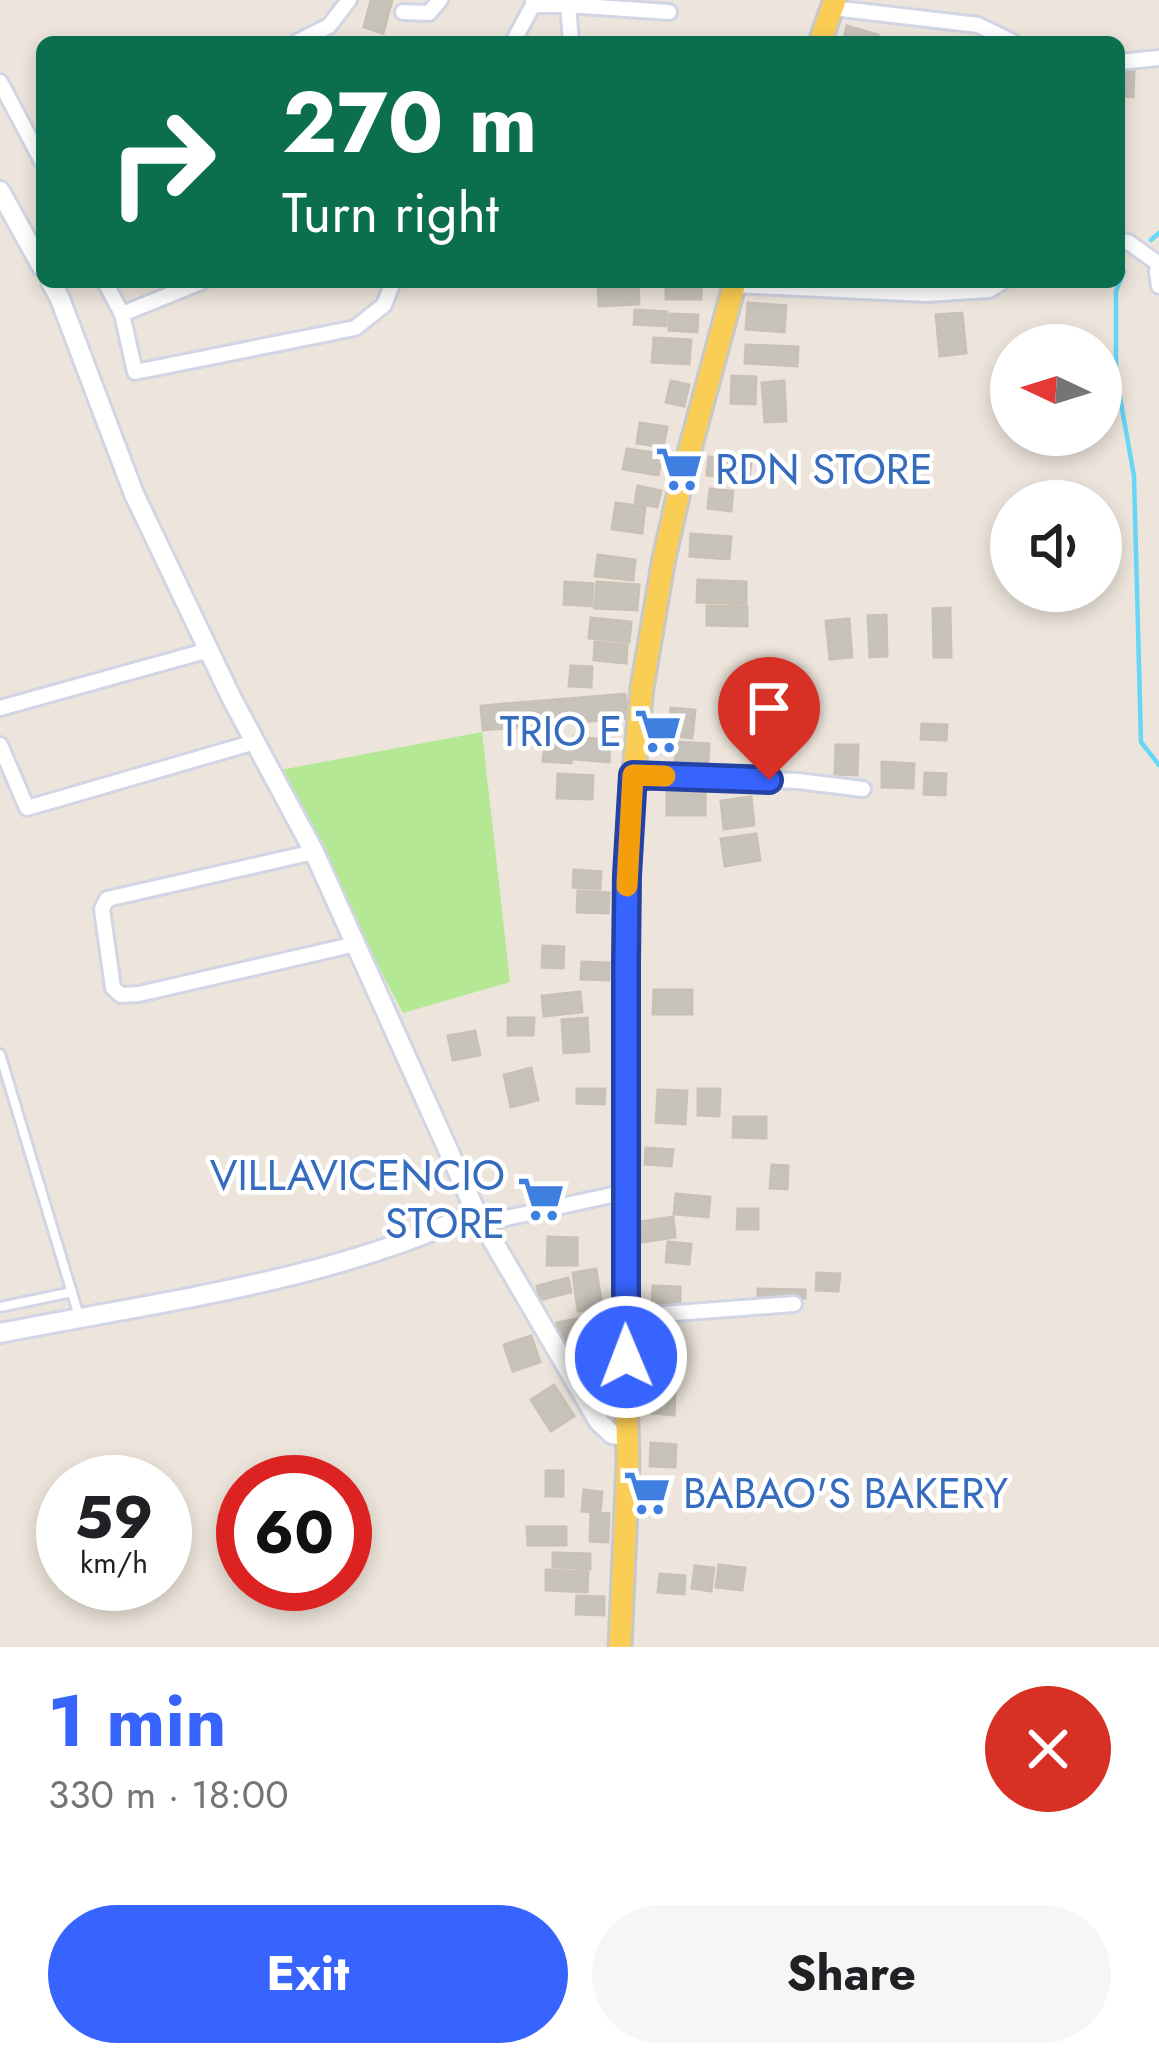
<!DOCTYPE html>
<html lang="en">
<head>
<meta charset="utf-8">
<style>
  :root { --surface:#fff; --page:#f6f6f6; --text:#202124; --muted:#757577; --accent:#3764ff }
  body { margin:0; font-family:Jost,sans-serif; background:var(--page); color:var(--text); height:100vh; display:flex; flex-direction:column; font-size:45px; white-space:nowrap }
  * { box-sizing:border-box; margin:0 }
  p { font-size:39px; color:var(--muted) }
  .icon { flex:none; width:66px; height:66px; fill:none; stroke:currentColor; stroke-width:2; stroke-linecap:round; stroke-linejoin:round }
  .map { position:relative; height:1647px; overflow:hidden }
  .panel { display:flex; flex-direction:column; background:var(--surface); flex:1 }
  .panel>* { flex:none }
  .top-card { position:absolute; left:36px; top:36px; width:1089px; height:252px; border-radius:18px; box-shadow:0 6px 18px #0003; background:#0b6e4f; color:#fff; overflow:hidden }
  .needle { width:78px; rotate:274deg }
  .buttons { position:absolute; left:990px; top:324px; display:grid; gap:24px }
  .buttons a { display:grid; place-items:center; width:132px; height:132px; border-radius:50%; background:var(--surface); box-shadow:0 6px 18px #0003; font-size:60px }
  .speed { position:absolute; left:36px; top:1455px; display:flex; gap:24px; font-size:60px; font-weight:700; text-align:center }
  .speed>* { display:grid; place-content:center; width:156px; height:156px; border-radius:50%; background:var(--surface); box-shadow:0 6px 18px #0003; line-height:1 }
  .speed small { font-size:30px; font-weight:400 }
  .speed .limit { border:18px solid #d22; background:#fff; color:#111 }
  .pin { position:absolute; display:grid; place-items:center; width:102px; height:102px; color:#fff; margin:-123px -51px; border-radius:50% 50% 50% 0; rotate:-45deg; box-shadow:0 0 12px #0007 }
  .pin .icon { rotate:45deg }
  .me { position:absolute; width:132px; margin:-66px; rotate:359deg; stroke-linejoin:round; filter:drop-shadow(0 0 9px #0008) }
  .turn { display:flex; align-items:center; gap:42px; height:252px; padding:0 48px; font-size:54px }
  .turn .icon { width:156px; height:156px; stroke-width:2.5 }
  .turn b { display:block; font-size:84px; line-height:102px }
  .round { display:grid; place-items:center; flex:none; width:126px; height:126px; border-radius:63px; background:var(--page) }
  .head { display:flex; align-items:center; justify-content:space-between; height:204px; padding:0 48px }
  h1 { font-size:72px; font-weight:700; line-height:90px; color:var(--accent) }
  .button { display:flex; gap:24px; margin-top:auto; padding:24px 48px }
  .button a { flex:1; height:138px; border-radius:72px; background:var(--accent); color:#fff; font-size:48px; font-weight:700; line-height:138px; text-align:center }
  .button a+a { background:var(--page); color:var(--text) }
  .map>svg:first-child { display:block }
</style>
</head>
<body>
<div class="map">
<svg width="1159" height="1647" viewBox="0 0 1159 1647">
  <rect width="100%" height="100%" fill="#ede5db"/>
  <path fill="#b4e894" d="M482,732L510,982L403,1013L275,771Z"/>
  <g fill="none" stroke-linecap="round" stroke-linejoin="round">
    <g stroke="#67d6f7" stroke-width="4.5">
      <path d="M1151,240L1159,233"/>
      <path d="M1124,272L1116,291V375L1134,476L1141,742L1159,765"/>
    </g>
  </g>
  <g fill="#c8c3ba" stroke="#c9c1b5" stroke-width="3">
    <path d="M371,0H392L383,33L364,27Z"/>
    <path d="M847,26L878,35L876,42H843Z"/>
    <path d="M1119,70L1134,71L1133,97L1119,96Z"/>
    <rect x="666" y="282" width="35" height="17"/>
    <path d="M638,285L639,304L599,306L598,287Z"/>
    <path d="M748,303L786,306L784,332L746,329Z"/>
    <path d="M635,310L667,312L666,326L634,324Z"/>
    <path d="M962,313L966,353L940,356L936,315Z"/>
    <path d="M670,314L698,315L697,332L669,330Z"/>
    <path d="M654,338L691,340L689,364L652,362Z"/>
    <path d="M746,345L798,347L797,366L745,363Z"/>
    <path d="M732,376L756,377L755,404L731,403Z"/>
    <path d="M671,381L689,385L684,406L666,402Z"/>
    <path d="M784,381L786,421L765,422L762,383Z"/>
    <path d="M640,423L667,427L663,447L637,443Z"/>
    <path d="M627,449L662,454L658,475L623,469Z"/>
    <path d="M709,457L751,461L749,479L707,475Z"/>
    <path d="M638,486L661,491L657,507L635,502Z"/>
    <path d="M710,489L733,491L731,511L708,508Z"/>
    <path d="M616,503L645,507L642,533L612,529Z"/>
    <path d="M691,534L731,537L729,559L690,556Z"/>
    <path d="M598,555L635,560L633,580L595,576Z"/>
    <path d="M698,580L746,582V604L697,602Z"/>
    <path d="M565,582L593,584L592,606L564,604Z"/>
    <path d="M597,582L639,585L637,610L595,608Z"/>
    <path d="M707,606L747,607V626L707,625Z"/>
    <path d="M950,608L951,657H934L933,609Z"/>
    <path d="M886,615L887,656L870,657L868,616Z"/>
    <path d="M591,618L631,622L629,642L589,638Z"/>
    <path d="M849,619L852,657L830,659L826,621Z"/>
    <path d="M595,642L627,645L626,663L594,660Z"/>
    <path d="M571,666L592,667L591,687L569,686Z"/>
    <path d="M625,694L627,718L483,730L481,706Z"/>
    <path d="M671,708L695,710L692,738L668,735Z"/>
    <path d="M922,724L947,725L946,740L921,739Z"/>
    <path d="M574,737L610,740L609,762L572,759Z"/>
    <path d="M677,742L709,744L707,776L674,773Z"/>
    <path d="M545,743L573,745L571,763L543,761Z"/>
    <path d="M836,745H858L857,775L835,774Z"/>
    <path d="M882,762L914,764L913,788L882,787Z"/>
    <path d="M925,773L946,774L945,795L924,794Z"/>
    <path d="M558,774L593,776L592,799L557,798Z"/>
    <rect x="667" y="788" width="38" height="27"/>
    <path d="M751,797L754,825L724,829L721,801Z"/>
    <path d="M756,834L760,860L725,866L721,839Z"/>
    <path d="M574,870L601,872L600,889L573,887Z"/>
    <path d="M578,891L609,893L608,913L577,912Z"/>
    <path d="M543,946L564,947L563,968L542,967Z"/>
    <path d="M582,962L609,963V980L581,979Z"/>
    <path d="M654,990H692V1014H653Z"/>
    <path d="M580,992L582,1012L544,1016L542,996Z"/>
    <path d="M508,1018H534L533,1035H508Z"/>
    <path d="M587,1018L589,1051L564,1053L562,1020Z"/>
    <path d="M475,1031L480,1055L453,1060L448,1036Z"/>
    <path d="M531,1068L538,1100L511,1107L504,1075Z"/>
    <path d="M577,1089H605L604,1104L577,1103Z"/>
    <path d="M698,1089H720L719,1116L698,1115Z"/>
    <path d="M658,1090L687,1091L685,1124L656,1122Z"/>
    <path d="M734,1117H766V1138L733,1137Z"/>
    <path d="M646,1148L673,1150L671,1166L645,1164Z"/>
    <path d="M772,1165L788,1166L787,1189L770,1188Z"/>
    <path d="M676,1194L710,1197L708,1217L674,1214Z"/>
    <path d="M738,1209H758V1229H737Z"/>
    <path d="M673,1217L675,1237L642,1242L640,1222Z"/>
    <path d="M548,1237L577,1238V1265H547Z"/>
    <path d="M668,1242L691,1244L689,1264L666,1262Z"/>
    <path d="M596,1269L602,1307L578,1311L573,1273Z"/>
    <path d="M817,1273L840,1274L838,1291L816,1290Z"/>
    <path d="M568,1278L571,1292L540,1300L537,1286Z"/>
    <path d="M653,1286L680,1287V1305L652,1304Z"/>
    <path d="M758,1289L805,1290V1298L758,1297Z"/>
    <path d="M587,1317L594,1348L563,1354L557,1323Z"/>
    <path d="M531,1336L540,1362L513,1371L504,1345Z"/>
    <path d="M554,1385L574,1416L551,1431L531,1400Z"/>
    <path d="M654,1393L675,1394L674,1415L652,1413Z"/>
    <path d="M651,1443L676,1445L675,1467L650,1466Z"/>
    <rect x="546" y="1471" width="17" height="25"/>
    <path d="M584,1490L602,1492L600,1512L582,1511Z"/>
    <path d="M591,1513L609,1514L608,1542L590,1541Z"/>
    <path d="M527,1527H566V1545H528Z"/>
    <path d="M553,1553L590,1554V1569L553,1567Z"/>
    <path d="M719,1565L745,1568L742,1590L716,1587Z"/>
    <path d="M695,1566L714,1568L711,1591L692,1588Z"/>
    <path d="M546,1570L588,1572L587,1592L546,1590Z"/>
    <path d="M660,1574L685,1576L684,1594L658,1592Z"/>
    <path d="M577,1596L604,1597V1615L576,1614Z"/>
  </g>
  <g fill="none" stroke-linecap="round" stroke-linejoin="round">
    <defs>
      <g id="lane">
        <path d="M0,1054L79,1316"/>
        <path d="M0,1307L72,1292"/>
      </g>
      <g id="street">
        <path d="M533,5H568L669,12"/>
        <path d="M568,5L571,42"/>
        <path d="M833,8L978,25L1013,42"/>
        <path d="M403,12L429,13L440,0"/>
        <path d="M297,42L329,26L349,0"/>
        <path d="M513,42L533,5V0"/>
        <path d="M1119,62L1159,58"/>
        <path d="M0,82L42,161"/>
        <path d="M1119,241L1128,242L1159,264"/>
        <path d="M1159,266L1157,272L1159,286"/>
        <path d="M105,282L122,314L135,372L355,328L384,305L393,282"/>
        <path d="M734,285L926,294L989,290L1002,282"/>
        <path d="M122,314L201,282"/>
        <path d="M0,708L209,650"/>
        <path d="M0,745L27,808L255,742"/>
        <path d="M633,775L798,781L863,789"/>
        <path d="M314,852L107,899L102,909L113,988L121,995L139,994L356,944"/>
        <path d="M483,1223L626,1192"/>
        <path d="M624,1317L794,1304"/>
      </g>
      <g id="secondary">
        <path d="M0,191L42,267"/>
        <path d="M51,282L60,299L134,494L231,697L314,852L476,1212L599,1422L612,1434L628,1437"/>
        <path d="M0,1333C157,1302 332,1281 476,1212"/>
      </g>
      <g id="primary">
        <path d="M820,42L835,0"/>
        <path d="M620,1647L628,1462L624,1317L628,1148L626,962L629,822L642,688L664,558L682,479L735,282"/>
      </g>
    </defs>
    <use href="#lane" stroke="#d1d5e4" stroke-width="14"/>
    <use href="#street" stroke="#d1d5e4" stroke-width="20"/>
    <use href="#secondary" stroke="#d1d5e4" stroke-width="24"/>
    <use href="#primary" stroke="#c8c8c8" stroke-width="27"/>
    <use href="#lane" stroke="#fff" stroke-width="8"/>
    <use href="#street" stroke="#fff" stroke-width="14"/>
    <use href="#secondary" stroke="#fff" stroke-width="18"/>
    <use href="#primary" stroke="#facd54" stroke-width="21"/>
  </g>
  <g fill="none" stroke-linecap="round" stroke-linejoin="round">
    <defs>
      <path id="route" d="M626,1357V962L627,875L633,775L769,780"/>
    </defs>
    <use href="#route" stroke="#2441a6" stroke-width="30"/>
    <use href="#route" stroke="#3764ff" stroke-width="21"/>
    <path stroke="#f59e0b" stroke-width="21" d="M627,886L633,775L665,776"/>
  </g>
  <defs>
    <symbol id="supermarket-bare" viewBox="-9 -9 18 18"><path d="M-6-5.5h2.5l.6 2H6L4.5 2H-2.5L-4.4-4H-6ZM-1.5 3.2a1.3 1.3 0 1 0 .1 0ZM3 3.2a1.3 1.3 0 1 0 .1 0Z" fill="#3f7fe0" stroke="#fff" stroke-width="2.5" paint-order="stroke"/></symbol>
  </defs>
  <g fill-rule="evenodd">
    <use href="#supermarket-bare" x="646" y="436" width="66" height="66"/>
    <use href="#supermarket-bare" x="625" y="698" width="66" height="66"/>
    <use href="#supermarket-bare" x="508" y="1166" width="66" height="66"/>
    <use href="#supermarket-bare" x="614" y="1460" width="66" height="66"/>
  </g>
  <g text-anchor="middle" stroke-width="9" stroke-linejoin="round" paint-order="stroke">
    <g font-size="42" fill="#366cbe" stroke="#fff" text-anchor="start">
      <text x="715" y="484">RDN STORE</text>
      <text x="622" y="746" text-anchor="end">TRIO E</text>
      <text x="505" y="1190" text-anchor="end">VILLAVICENCIO<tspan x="505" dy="48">STORE</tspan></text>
      <text x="683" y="1508">BABAO'S BAKERY</text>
    </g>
  </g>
</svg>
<div class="buttons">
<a><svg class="needle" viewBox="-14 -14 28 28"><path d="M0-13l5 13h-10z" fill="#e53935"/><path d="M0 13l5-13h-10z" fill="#757577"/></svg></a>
<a><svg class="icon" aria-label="sound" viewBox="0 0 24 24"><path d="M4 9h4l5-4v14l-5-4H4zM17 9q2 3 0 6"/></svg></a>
</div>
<div class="speed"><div>59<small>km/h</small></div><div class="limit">60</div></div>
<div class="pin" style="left:769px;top:780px;background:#d93025"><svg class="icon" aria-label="arrive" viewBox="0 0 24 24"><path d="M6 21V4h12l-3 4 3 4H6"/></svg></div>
<svg class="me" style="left:626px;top:1357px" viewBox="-20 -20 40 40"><circle r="17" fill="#3764ff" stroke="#fff" stroke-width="3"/><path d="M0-11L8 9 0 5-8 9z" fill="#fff"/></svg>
<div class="top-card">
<div class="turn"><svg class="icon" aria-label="right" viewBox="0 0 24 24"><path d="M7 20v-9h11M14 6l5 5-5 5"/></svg><div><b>270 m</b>Turn right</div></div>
</div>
</div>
<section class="panel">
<div class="head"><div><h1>1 min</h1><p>330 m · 18:00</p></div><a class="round" style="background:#d93025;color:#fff"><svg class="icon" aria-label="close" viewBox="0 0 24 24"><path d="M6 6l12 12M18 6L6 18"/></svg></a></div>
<div class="button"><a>Exit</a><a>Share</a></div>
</section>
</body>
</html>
